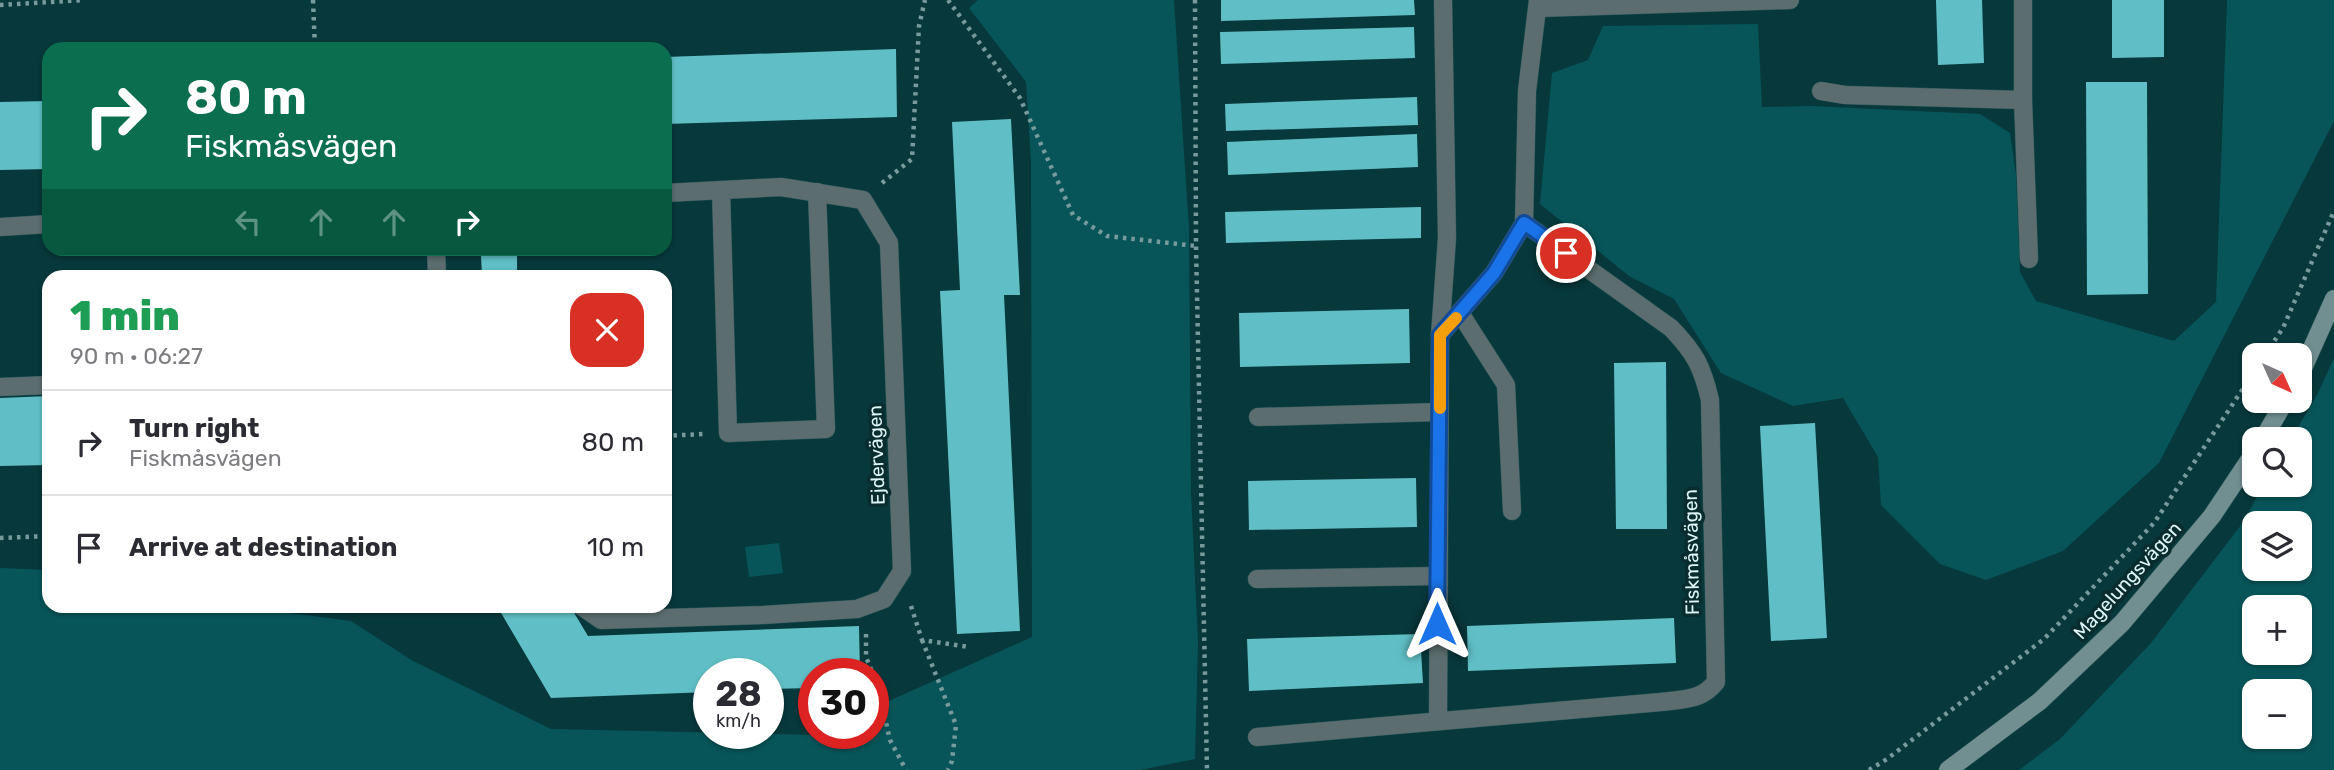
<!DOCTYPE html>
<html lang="en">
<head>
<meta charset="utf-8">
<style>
  :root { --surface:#fff; --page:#f2f2f3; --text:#2b2b33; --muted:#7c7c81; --line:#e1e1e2 }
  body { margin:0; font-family:Rubik,sans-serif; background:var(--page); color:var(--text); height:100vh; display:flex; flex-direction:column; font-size:26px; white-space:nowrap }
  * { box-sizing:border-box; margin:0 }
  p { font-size:23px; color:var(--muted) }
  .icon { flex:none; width:38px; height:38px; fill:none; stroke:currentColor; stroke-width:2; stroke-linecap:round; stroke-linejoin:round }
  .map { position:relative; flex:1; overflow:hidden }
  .sheet { position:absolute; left:42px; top:270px; width:630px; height:343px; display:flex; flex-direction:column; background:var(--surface); border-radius:21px; box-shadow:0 2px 5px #0004 }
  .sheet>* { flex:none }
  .top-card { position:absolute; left:42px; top:42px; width:630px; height:214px; border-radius:21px; box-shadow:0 2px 5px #0004; background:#0b6e4f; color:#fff; overflow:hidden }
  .needle { width:46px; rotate:135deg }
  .tools { position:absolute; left:2242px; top:343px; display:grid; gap:14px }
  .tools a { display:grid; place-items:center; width:70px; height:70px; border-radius:14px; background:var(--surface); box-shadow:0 2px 5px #0004; font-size:35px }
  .speed { position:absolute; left:693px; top:658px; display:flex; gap:14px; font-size:35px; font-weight:700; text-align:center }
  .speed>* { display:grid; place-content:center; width:91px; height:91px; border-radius:50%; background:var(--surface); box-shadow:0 2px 5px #0004; line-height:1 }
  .speed small { font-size:18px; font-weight:400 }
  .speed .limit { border:10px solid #d22; background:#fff; color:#111 }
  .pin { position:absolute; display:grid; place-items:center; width:60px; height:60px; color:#fff; margin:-30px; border:4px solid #fff; border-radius:50%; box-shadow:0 2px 7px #0007 }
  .me { position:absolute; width:77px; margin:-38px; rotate:0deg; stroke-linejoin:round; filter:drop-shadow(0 0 5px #0008) }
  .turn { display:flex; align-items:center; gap:24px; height:147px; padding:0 28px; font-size:32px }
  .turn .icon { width:91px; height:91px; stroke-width:2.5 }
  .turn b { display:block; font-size:49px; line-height:60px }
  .lanes { display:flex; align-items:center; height:66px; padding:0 28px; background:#0003; justify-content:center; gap:35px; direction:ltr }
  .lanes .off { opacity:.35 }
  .round { display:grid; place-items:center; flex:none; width:74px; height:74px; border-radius:21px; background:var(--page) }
  .head { display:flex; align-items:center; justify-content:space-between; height:119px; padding:0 28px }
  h1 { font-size:42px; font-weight:800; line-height:52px; color:#1e9e55 }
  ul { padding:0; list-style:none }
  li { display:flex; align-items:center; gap:21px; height:105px; padding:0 28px; border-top:2px solid var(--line) }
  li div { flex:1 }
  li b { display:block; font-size:26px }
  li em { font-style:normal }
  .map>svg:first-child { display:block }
</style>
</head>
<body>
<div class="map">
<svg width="2334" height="770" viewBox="0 0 2334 770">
  <rect width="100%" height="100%" fill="#07383b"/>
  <g fill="#075559" fill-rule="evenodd">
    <path d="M978,0H1174L1189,229L1191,492L1198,643L1195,759L1140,770H0V568L49,570V606H236L351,621L413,661L551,729L818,735L873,733V708L1032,637L1031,161L1026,82L969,8Z"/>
    <path d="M2227,0H2334V121L2159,463L2063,551L1986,580L1940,564L1881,505L1878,457L1843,398L1793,406L1721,373L1674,299L1629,276L1540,204L1552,73L1588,60L1603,26L1758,24L1762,107L1811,106L1980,114L2010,133L2016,175L2020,272L2036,301L2174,341L2216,302Z"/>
    <path d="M2334,358V770H2019L2060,739L2151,643L2241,525L2264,485H2300V439H2291L2318,393ZM2300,523V569H2254V523ZM2300,607V653H2254V607ZM2254,691H2300V737H2254Z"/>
    <path d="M779,543L783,573L749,577L745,547Z"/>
  </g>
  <g fill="#60bfc6">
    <path d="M1221,0H1414L1415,15L1221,21Z"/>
    <path d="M1936,0H1982L1984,63L1938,65Z"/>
    <path d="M2112,0H2164V57L2112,58Z"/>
    <path d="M1414,27L1415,58L1221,64L1220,32Z"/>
    <path d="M896,49L897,117L665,124V57Z"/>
    <path d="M2086,82H2147L2148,294L2087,295Z"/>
    <path d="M1417,97L1418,125L1226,131L1225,104Z"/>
    <path d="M49,101V169L0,170V102Z"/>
    <path d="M1011,119L1020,295H1004L1020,631L957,634L940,291L960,290L952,122Z"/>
    <path d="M1417,134L1418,167L1228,175L1227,142Z"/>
    <path d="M1421,207V238L1226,243L1225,212Z"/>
    <path d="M517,255V276H482L481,256Z"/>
    <path d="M1409,309L1410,363L1240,367L1239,313Z"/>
    <path d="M1666,362L1667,529H1616L1614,363Z"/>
    <path d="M49,396V465L0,466V398Z"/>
    <path d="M1815,423L1827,638L1771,641L1760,426Z"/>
    <path d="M1416,478L1417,527L1249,530L1248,481Z"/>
    <path d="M497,606H570L588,636L859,626L860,674H814V688L768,689V674H709V692L551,698Z"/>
    <path d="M1674,618L1676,663L1468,671L1467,626Z"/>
    <path d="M1420,634L1423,683L1249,691L1247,639Z"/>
  </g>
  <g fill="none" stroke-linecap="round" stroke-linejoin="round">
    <defs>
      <g id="lane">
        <path d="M721,190L728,433L826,429L817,192"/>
        <path d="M1460,313L1506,385L1512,511"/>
      </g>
      <g id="street">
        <path d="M2023,0V100L2029,259"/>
        <path d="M1539,8L1790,0"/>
        <path d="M1821,91L1845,95L2023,100"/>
        <path d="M0,227L49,224"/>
        <path d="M436,248L437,276"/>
        <path d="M1440,335L1494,273L1524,223L1527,91L1538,0"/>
        <path d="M0,387L49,385"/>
        <path d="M1258,417L1439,412"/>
        <path d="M1257,579L1437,576"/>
        <path d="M581,606L601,620L763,615L857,609L884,599L902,571L889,243L863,200L781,187L665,193"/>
        <path d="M1438,721L1440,335L1447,238L1443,0"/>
        <path d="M1257,737L1661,702C1683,699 1701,701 1716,682L1710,400C1702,366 1695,353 1671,328L1524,223"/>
      </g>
      <g id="secondary">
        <path d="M2300,375L2334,299"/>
        <path d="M2263,439L2285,401"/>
        <path d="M1948,770L2040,701L2122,623L2212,516L2254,453"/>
      </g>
    </defs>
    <use href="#lane" stroke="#2a5659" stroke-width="19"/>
    <use href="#street" stroke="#2a5659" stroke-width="19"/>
    <use href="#secondary" stroke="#2a5659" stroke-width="19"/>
    <g stroke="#779a9c" stroke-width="4.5" stroke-dasharray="3.5 5" stroke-linecap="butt">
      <path d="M313,0L315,49"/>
      <path d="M948,0L1020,98L1073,215L1107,236L1196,246"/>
      <path d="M1195,0L1196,246L1207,770"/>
      <path d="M0,5L84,0"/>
      <path d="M882,183L912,159L919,26L925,0"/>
      <path d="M2265,355L2283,328L2334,211"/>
      <path d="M665,436L703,434"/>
      <path d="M0,538L49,536"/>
      <path d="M911,606L922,640L969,647"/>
      <path d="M866,634V657L873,674"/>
      <path d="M922,640L956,725L952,761L948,770"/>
      <path d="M873,674L878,687L890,740L906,770"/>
      <path d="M1869,770L1887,759L2044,639L2154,523L2254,372"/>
    </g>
    <use href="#lane" stroke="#5b6d6e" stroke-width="18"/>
    <use href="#street" stroke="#5b6d6e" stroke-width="18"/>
    <use href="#secondary" stroke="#718e90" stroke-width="18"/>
  </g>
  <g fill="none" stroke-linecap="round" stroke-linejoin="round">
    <defs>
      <path id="route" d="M1437,624L1440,335L1494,273L1524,223L1566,253"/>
    </defs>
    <use href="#route" stroke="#114b97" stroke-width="18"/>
    <use href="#route" stroke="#1a73e8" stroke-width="12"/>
    <path stroke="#f59e0b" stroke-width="12" d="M1440,408V335L1456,318"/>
  </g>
  <g text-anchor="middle" stroke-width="7" stroke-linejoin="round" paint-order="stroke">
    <g font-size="19" fill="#dff6f7" stroke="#092c2f">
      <text transform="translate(876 455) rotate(-92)" y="7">Ejdervägen</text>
      <text transform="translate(1691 552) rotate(-91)" y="7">Fiskmåsvägen</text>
      <text transform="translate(2127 580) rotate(-48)" y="7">Magelungsvägen</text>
    </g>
  </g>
</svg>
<div class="tools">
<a><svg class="needle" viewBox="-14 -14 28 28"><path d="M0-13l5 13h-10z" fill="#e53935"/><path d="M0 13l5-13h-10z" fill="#7c7c81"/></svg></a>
<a><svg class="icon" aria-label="search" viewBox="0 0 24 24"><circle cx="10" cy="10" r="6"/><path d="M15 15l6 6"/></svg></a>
<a><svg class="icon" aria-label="layers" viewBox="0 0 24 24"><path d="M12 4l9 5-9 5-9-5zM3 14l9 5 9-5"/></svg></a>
<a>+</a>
<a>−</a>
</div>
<div class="speed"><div>28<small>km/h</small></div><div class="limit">30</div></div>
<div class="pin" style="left:1566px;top:253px;background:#d93025"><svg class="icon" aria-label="arrive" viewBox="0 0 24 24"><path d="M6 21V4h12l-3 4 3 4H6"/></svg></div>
<svg class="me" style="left:1437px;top:624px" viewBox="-20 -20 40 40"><path d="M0-17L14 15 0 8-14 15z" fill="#1a73e8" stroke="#fff" stroke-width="4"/></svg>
<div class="top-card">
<div class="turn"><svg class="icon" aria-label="right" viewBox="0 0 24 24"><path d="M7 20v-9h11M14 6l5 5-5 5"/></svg><div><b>80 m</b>Fiskmåsvägen</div></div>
<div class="lanes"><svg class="icon off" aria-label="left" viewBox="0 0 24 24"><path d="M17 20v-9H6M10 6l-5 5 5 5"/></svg><svg class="icon off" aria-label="ahead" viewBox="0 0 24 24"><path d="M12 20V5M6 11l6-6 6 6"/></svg><svg class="icon off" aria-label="ahead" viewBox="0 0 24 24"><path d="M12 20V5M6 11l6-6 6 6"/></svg><svg class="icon" aria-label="right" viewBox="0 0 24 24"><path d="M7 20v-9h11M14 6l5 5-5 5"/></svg></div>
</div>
<section class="sheet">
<div class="head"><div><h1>1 min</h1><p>90 m · 06:27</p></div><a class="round" style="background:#d93025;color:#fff"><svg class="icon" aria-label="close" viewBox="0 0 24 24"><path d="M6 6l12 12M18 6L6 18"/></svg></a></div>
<ul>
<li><svg class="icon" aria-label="right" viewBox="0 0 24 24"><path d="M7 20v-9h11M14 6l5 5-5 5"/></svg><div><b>Turn right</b><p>Fiskmåsvägen</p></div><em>80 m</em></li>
<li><svg class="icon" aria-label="arrive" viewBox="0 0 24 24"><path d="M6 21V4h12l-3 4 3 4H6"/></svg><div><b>Arrive at destination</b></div><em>10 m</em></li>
</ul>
</section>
</div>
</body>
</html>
